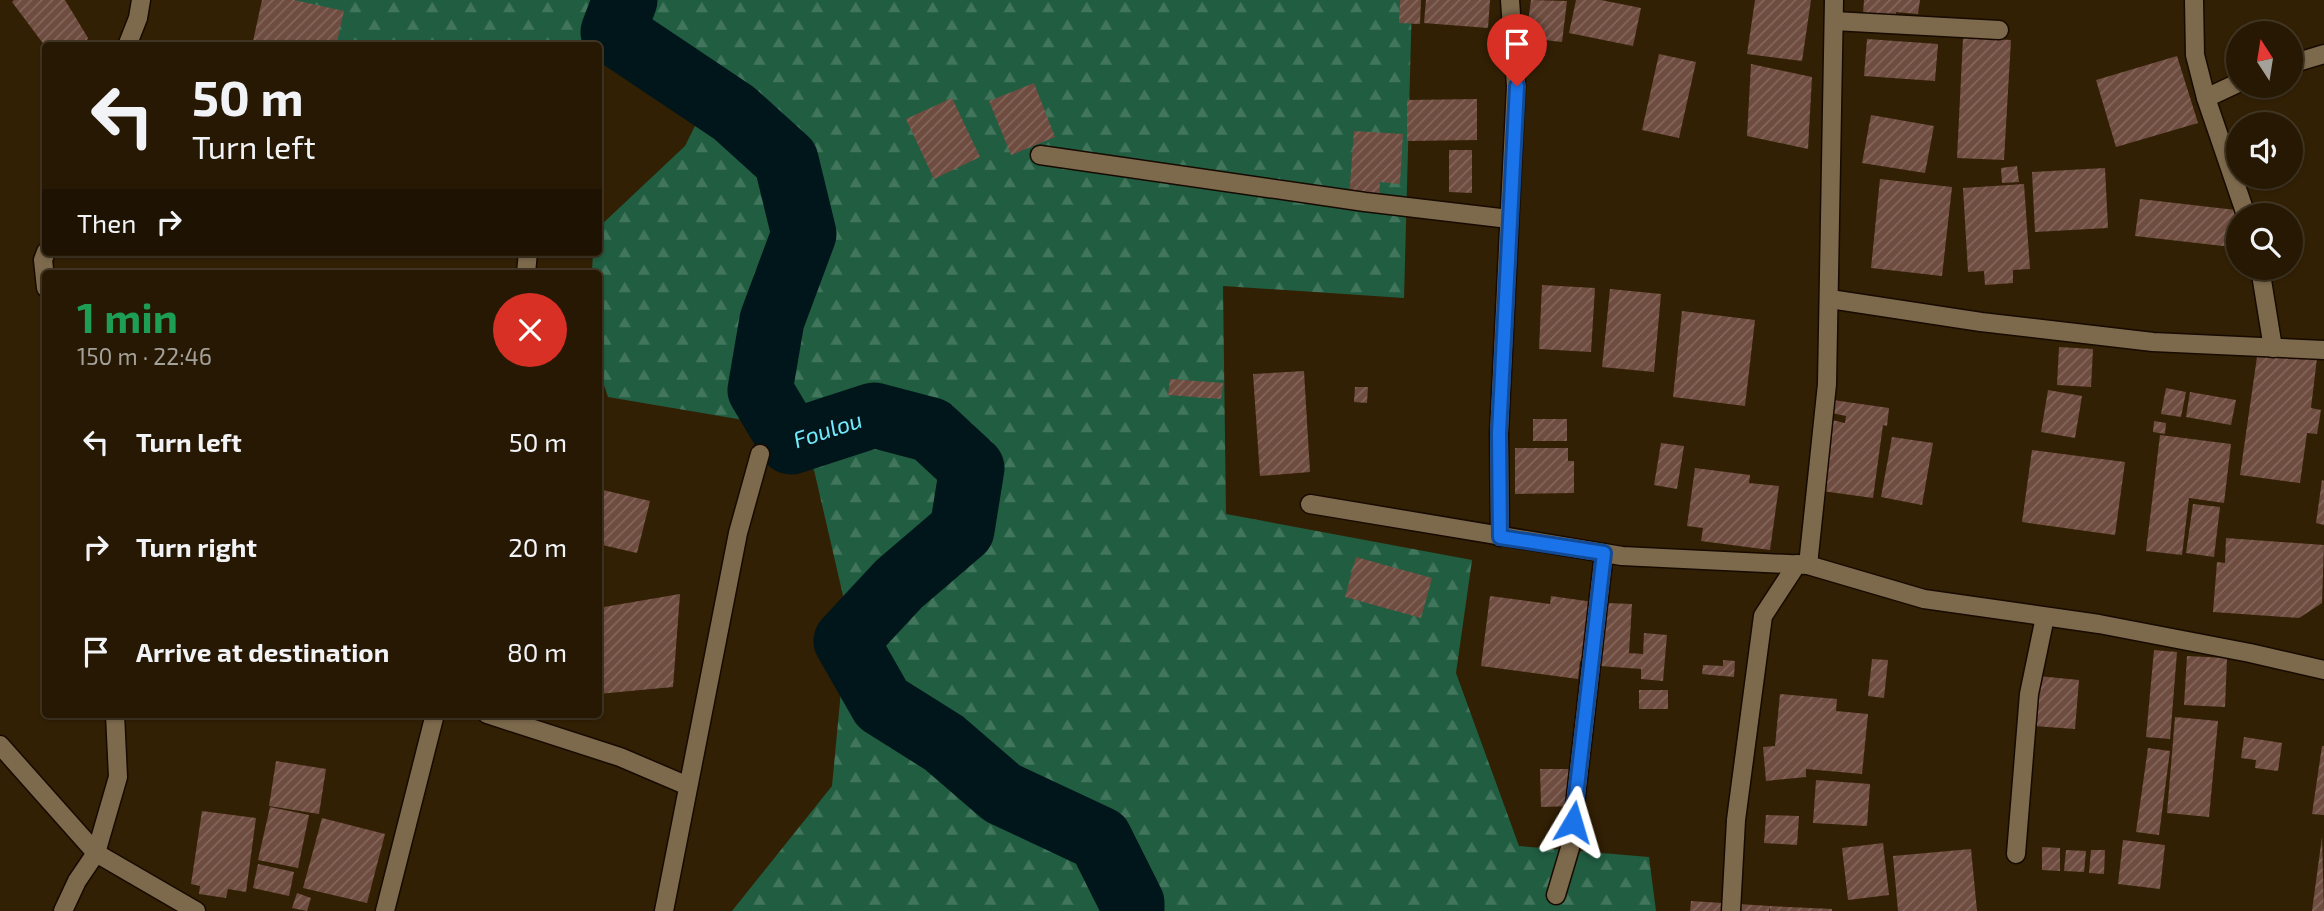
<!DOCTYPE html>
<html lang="en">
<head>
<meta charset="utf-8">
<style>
  :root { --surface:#261803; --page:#322512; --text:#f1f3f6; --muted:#a4a09a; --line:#423725 }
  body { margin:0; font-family:"Exo 2",sans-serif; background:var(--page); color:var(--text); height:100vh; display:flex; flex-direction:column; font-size:26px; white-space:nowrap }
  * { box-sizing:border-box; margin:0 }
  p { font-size:23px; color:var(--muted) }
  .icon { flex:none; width:38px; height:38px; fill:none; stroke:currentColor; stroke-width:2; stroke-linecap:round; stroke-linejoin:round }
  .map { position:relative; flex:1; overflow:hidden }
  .sheet { position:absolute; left:42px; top:270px; width:560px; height:448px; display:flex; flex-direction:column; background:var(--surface); border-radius:7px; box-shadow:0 2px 5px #0004,0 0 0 2px var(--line) }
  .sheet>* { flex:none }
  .top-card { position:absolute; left:42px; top:42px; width:560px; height:214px; border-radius:7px; box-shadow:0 2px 5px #0004,0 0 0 2px var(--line); background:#261803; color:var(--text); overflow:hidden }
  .needle { width:46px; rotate:348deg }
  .buttons { position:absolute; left:2226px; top:21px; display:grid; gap:14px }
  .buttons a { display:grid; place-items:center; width:77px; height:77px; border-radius:50%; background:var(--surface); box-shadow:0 2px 5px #0004,0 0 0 2px var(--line); font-size:35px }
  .pin { position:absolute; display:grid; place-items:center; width:60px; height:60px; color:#fff; margin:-72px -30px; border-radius:50% 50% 50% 0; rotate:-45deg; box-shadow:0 0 7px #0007 }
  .pin .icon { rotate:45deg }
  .me { position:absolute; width:77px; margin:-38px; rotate:7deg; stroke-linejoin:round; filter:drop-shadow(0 0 5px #0008) }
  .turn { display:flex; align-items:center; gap:24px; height:147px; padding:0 35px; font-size:32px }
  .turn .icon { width:91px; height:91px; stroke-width:2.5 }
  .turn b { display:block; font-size:49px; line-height:60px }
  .then { display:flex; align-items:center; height:66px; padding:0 35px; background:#0003; gap:14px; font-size:26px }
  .round { display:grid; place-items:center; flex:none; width:74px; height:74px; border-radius:37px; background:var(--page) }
  .summary { display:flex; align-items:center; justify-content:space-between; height:119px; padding:0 35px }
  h1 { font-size:42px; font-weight:700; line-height:52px; color:#1e9e55 }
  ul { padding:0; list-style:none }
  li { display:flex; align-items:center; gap:21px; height:105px; padding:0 35px }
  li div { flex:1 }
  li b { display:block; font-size:26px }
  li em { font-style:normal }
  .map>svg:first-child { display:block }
</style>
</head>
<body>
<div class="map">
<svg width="2324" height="911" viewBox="0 0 2324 911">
  <defs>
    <pattern id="forest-firs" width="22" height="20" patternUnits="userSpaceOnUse" patternTransform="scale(1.75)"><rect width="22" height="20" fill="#205d41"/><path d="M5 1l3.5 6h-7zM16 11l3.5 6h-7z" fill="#41755c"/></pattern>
    <pattern id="building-hatch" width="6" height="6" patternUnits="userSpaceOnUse" patternTransform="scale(1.75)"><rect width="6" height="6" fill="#6e4c40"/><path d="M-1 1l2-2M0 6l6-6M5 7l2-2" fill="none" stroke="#84665b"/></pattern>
  </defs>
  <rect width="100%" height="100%" fill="#322004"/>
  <path fill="url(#forest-firs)" d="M286,0H1412L1404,298L1223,286L1226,514L1472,560L1456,673L1519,846L1649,857L1656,911H732L832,786L848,617L814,470L779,426L608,397L599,370L598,273H592L593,252H598L599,227L685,146L711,94L686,43L630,27L574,45H295Z"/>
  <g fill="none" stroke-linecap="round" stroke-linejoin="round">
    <path stroke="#00161a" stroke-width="65" id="s1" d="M625,0L613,32L734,113L786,160L804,234L772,320L760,390L791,442L874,415L931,430L972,468L962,530L899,584L846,641L882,704L944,743L1002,793L1100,839L1132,903V911"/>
  </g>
  <g fill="url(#building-hatch)">
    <path d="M14,0H65L88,38L84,46H45L12,2Z"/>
    <path d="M262,0H294L344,11L336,46H252Z"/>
    <path d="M1400,0H1421L1420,24L1399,23Z"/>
    <path d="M1426,0H1490L1488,28L1424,23Z"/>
    <path d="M1531,0L1567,1L1562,42L1526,38Z"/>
    <path d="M1576,0H1601L1641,8L1633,46L1569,33Z"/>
    <path d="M1755,0H1811L1802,61L1747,54Z"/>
    <path d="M1864,0H1920L1918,14L1896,12V18L1863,14Z"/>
    <path d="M1963,38L2011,40L2004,160L1957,158Z"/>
    <path d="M1867,39L1938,44L1935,81L1864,76Z"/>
    <path d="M1659,54L1696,62L1679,138L1642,130Z"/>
    <path d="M2177,56L2198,123L2116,147L2096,80Z"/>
    <path d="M1751,64L1812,77L1808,149L1747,136Z"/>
    <path d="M1034,83L1055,137L1011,155L989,101Z"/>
    <path d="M952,98L980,157L934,179L906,119Z"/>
    <path d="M1477,99V140L1407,141V100Z"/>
    <path d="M1871,115L1934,126L1925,173L1862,163Z"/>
    <path d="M1354,131L1403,134L1400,184L1380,182L1379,200L1349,198Z"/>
    <path d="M1449,150H1472V193L1449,192Z"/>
    <path d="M2017,166L2019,182L2002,183L2001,168Z"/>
    <path d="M2105,168L2108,228L2035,232L2032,172Z"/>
    <path d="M1880,179L1952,187L1942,276L1871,268Z"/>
    <path d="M2024,184L2030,269L2013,270V283L1985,285L1984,271L1968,272L1963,188Z"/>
    <path d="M2140,199L2236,210L2232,247L2135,236Z"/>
    <path d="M1542,285L1595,288L1591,352L1539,349Z"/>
    <path d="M1610,289L1661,294L1654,372L1602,367Z"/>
    <path d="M1682,311L1755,320L1745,406L1673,397Z"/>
    <path d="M2059,347L2093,349L2091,387L2057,385Z"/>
    <path d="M2258,350L2317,358L2311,408L2321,410L2317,434L2307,433L2300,483L2240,475Z"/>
    <path d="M1304,371L1310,472L1260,476L1253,374Z"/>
    <path d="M1170,379L1223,383L1221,399L1168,395Z"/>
    <path d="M1355,387H1368L1367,403L1354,402Z"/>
    <path d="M2166,388L2186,392L2181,417L2161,414Z"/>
    <path d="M2048,390L2082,396L2075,438L2041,432Z"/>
    <path d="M2190,392L2236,400L2231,425L2186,417Z"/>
    <path d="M1833,400L1889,408L1887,426L1883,425L1873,498L1822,491L1832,420L1845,423L1846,416L1831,413Z"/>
    <rect x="1533" y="419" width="34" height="22"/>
    <path d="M2154,421L2166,423L2165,434L2153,432Z"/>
    <path d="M2160,435L2231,444L2224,503L2189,498L2182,555L2146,551Z"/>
    <path d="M1892,437L1933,443L1922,505L1881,497Z"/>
    <path d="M1661,443L1684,446L1677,489L1654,485Z"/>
    <path d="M1515,448H1568V461H1574V493L1515,494Z"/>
    <path d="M2032,450L2125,462L2115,535L2022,522Z"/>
    <path d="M1695,468L1750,475L1749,483L1779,486L1770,550L1701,541L1703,528L1687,526Z"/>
    <path d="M2322,480L2324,481V525L2316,523Z"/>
    <path d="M603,490L650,501L637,553L598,544V509Z"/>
    <path d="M2193,504L2220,507L2214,557L2186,553Z"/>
    <path d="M2226,538L2324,545L2322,603L2299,618L2213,612L2217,562L2225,563Z"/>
    <path d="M1356,557L1432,578L1421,618L1345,597Z"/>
    <path d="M680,594L673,687L598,694V608Z"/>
    <path d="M1490,596L1550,604L1551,596L1593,602L1585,661H1580L1578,679L1481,666Z"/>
    <path d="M1606,603L1632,604L1629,653L1643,654L1644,633L1667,635L1663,681L1641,679V669L1600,666Z"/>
    <path d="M2154,650L2177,652L2170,739L2146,737Z"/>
    <path d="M2187,656L2227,658L2225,707L2184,705Z"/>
    <path d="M1872,659L1888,660L1884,698L1868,696Z"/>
    <path d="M1723,660L1735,661L1734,677L1702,674L1703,665L1723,666Z"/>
    <path d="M2038,676L2079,680L2075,729L2034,726Z"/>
    <rect x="1639" y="690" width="29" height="19"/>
    <path d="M1780,694L1837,699L1836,711L1868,714L1862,774L1806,769V777L1766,781L1763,747L1775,746Z"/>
    <path d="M2175,717L2218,721L2209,817L2167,813Z"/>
    <path d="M2244,737L2282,743L2278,771L2255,768L2256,760L2241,758Z"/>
    <path d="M2322,746H2324V815L2312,814Z"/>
    <path d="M2148,748L2170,751L2159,835L2136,832Z"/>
    <path d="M276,761L326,769L319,814L269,806Z"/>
    <path d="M1540,769H1571L1572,806L1541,807Z"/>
    <path d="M1816,780L1870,784L1867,826L1813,823Z"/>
    <path d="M270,807L309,815L298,868L258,860Z"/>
    <path d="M202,811L256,818L246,892L228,889L226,898L199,894L200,886L191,884Z"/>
    <path d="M1766,815L1799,816L1797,845L1764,843Z"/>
    <path d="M322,818L385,834L367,903L303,888Z"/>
    <path d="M2322,837L2324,911H2312Z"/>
    <path d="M2123,840L2165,845L2160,889L2118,884Z"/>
    <path d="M1883,843L1889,895L1848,900L1842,848Z"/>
    <path d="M2042,847L2060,848V871L2042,870Z"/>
    <path d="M1971,849L1977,911H1898L1893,856Z"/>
    <path d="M2066,850L2086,851L2084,872L2064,871Z"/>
    <path d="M2091,850H2105L2104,874L2089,873Z"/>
    <path d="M258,864L294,872L289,896L253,888Z"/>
    <path d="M297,893L311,898L307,911L292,908Z"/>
    <path d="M1691,901L1770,906L1769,911H1690Z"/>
    <path d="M1770,906L1832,909V911H1770Z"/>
  </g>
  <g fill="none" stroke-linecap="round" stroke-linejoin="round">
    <defs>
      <g id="minor">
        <path d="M2194,0L2195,55L2206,98"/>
        <path d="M1834,21L1999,30"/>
        <path d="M127,46L138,18L141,0"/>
        <path d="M2291,64L2324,54"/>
        <path d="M2238,83L2206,98L2246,215"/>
        <path d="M1040,155L1365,202L1509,219"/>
        <path d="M2260,268L2273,348"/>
        <path d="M526,273L528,252"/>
        <path d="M46,288L43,260L46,252"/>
        <path d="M1830,299L1981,322L2153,342L2324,350"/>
        <path d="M1310,504L1622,556L1808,565L1924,599L2099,624L2250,653L2324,670"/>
        <path d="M1500,537L1499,433L1516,86L1510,0"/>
        <path d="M1808,565L1827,384L1834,0"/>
        <path d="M487,714L620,757L688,786"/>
        <path d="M0,745L96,853L196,911"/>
        <path d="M2016,854L2029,694L2045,617"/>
        <path d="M1556,895L1570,848L1604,553"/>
        <path d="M63,911L77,881L96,853L118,777L115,714"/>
        <path d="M385,911L435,714"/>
        <path d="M664,911L738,533L760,454"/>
        <path d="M1731,911L1736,820L1763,616L1797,564"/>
      </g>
    </defs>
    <use href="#minor" stroke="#170a00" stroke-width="21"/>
    <use href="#minor" stroke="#7d694c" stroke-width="18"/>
  </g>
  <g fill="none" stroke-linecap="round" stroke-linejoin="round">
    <defs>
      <path id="route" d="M1517,86L1499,433L1500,537L1604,553L1573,822"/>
    </defs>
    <use href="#route" stroke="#114b97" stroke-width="18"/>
    <use href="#route" stroke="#1a73e8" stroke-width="12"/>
  </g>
  <g text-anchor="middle" stroke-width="5" stroke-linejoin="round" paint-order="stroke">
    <g font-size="23" font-style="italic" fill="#74ebfd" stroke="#281700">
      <text dy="8" stroke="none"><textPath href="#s1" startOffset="588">Foulou</textPath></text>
    </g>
  </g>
</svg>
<div class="buttons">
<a><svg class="needle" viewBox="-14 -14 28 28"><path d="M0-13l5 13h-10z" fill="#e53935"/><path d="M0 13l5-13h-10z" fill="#a4a09a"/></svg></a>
<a><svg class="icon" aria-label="sound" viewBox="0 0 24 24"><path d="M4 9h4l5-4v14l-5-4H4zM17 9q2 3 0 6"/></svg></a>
<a><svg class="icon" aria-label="search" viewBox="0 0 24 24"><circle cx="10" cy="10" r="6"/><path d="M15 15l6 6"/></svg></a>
</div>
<div class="pin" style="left:1517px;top:86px;background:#d93025"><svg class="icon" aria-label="arrive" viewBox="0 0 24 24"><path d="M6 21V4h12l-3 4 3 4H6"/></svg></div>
<svg class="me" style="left:1573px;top:822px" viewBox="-20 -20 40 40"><path d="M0-17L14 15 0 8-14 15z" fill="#1a73e8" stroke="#fff" stroke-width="4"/></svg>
<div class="top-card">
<div class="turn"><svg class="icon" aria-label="left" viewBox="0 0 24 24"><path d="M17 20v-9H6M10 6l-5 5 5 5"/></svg><div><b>50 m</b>Turn left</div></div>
<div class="then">Then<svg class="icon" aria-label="right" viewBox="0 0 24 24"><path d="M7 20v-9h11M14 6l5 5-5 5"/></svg></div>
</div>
<section class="sheet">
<div class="summary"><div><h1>1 min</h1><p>150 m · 22:46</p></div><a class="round" style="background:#d93025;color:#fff"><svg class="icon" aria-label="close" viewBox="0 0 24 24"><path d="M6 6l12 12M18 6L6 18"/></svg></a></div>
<ul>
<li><svg class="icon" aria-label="left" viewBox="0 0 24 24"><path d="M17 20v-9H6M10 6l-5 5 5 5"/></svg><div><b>Turn left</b></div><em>50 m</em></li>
<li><svg class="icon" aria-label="right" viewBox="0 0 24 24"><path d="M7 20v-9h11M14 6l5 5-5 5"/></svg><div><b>Turn right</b></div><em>20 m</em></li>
<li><svg class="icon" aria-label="arrive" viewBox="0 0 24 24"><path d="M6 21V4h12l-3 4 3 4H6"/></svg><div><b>Arrive at destination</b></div><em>80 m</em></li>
</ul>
</section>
</div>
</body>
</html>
